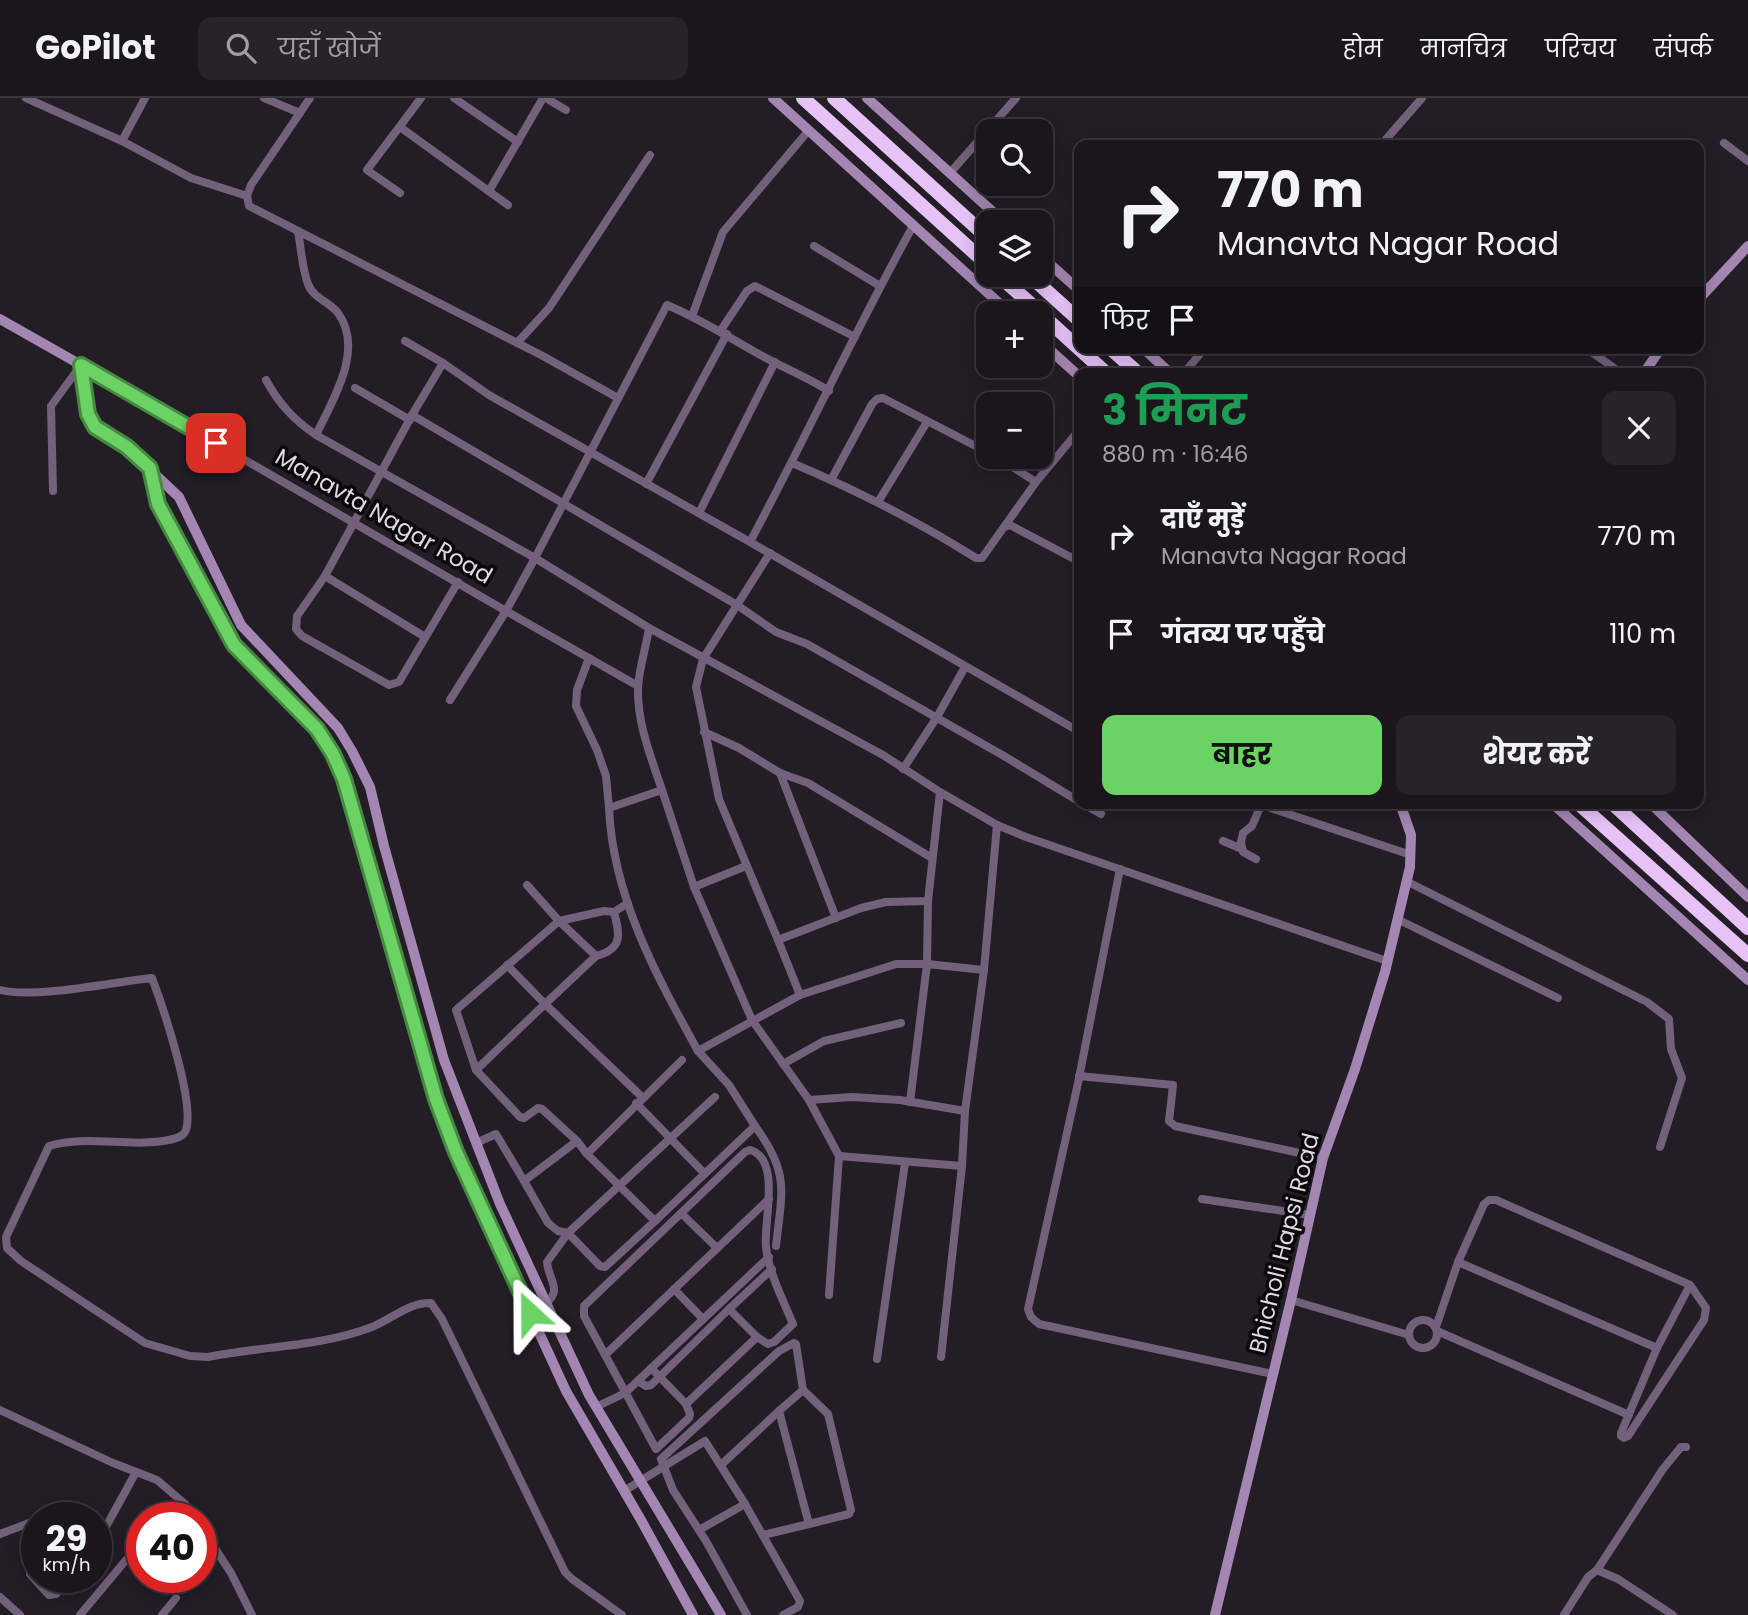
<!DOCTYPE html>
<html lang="hi">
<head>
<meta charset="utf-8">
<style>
  :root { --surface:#1a161c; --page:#272329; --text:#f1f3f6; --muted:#9f9fa3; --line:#38353b; --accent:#6bd363 }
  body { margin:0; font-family:Poppins,"Noto Sans Devanagari",sans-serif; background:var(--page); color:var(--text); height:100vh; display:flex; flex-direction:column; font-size:26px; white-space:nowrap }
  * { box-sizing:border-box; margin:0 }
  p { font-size:23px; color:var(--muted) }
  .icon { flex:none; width:38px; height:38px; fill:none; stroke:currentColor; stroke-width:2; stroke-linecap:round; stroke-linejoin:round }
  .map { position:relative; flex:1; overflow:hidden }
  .panel { position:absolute; left:1074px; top:270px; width:630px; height:441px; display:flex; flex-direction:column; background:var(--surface); border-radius:14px; box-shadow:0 4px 18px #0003,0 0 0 2px var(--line) }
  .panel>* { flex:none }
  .hud { position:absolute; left:1074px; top:42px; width:630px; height:214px; border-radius:14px; box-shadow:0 4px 18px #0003,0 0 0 2px var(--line); background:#1a161c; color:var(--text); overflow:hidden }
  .tools { position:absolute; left:976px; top:21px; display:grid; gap:14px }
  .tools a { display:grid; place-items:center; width:77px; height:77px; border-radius:14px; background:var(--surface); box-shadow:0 4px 18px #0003,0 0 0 2px var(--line); font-size:35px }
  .speed { position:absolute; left:21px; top:1404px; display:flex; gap:14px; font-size:35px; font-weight:700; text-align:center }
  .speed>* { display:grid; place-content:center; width:91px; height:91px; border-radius:50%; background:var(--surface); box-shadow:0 4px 18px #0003,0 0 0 2px var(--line); line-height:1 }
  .speed small { font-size:18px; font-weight:400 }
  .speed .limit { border:10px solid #d22; background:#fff; color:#111 }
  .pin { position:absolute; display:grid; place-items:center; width:60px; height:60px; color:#fff; margin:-30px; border-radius:14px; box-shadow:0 4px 10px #0006 }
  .me { position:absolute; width:77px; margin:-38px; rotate:336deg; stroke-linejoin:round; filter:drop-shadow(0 0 5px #0008) }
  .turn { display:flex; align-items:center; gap:24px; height:147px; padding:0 28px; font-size:32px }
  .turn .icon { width:91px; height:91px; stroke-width:2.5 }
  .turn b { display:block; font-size:49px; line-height:60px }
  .then { display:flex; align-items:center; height:66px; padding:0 28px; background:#0003; gap:14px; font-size:26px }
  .round { display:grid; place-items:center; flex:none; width:74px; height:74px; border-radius:14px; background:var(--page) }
  .head { display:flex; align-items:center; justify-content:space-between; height:119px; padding:0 28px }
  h1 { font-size:42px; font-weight:700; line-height:52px; color:#1e9e55 }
  .button { display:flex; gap:14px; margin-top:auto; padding:14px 28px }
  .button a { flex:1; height:80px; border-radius:14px; background:var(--accent); color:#111; font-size:28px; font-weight:700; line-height:80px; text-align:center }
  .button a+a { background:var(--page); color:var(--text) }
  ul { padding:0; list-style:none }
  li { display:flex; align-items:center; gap:21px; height:98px; padding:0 28px }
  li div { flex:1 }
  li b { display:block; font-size:26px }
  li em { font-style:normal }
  header { display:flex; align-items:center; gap:42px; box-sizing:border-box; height:98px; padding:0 35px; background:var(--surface); border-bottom:2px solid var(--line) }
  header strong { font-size:33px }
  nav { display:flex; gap:38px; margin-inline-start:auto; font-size:24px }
  .search { width:490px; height:63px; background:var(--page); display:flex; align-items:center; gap:18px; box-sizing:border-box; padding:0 24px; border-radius:14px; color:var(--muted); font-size:26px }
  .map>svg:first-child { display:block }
</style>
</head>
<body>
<header>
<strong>GoPilot</strong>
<div class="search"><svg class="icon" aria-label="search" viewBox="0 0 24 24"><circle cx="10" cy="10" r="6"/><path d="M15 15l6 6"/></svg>यहाँ खोजें</div>
<nav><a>होम</a><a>मानचित्र</a><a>परिचय</a><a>संपर्क</a></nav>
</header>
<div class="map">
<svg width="1748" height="1517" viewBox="0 0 1748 1517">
  <rect width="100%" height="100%" fill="#231d26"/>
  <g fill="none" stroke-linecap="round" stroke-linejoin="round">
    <g stroke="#73617c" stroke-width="8">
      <path d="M26,0L122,43L191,80L247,98"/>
      <path d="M264,0L300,15"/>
      <path d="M310,0L251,87L247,98L249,108L541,257L618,300"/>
      <path d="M454,0L518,44"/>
      <path d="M546,0L566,12"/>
      <path d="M400,29L508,107"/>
      <path d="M122,43L145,0"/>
      <path d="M1724,45L1748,63"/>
      <path d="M1381,47L1422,0"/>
      <path d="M950,75L1016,0"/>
      <path d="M489,93L543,0"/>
      <path d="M400,95L367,72L421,0"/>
      <path d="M298,133C301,150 302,170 308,186C313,200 330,204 338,215C365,252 332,303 316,337"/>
      <path d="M814,148L880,188"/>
      <path d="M692,218L723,134L809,32"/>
      <path d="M721,232L747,193L755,188L855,239"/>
      <path d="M405,243L443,265"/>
      <path d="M517,245L549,210L650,57"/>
      <path d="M1586,250L1621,275"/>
      <path d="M1184,275L1205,250"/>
      <path d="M355,290L410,322"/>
      <path d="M412,317L443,265L489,297L750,444L1080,634"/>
      <path d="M997,359L1036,384"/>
      <path d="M792,365C856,392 917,423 976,460H982L1004,429L1010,427L1080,464"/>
      <path d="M831,382L872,306L877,301L883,300L989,355"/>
      <path d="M646,386L727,236"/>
      <path d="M53,393L51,308L81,267L506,513L535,460L316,337C294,322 279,306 266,282"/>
      <path d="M878,404L927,324"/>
      <path d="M699,415L775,264"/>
      <path d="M1004,429L1036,384L1080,331"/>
      <path d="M750,444C806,339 856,231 913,128"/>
      <path d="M770,455L737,507L776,534L807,546L1004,658L1080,704"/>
      <path d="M325,478L425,539"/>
      <path d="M458,484L399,584L389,587L302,538L296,531L297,518L325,478L412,317L737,507L703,561L696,589L719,701L778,842"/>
      <path d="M649,530L535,460L667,207C700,221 725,237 755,254C779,268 805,278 829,293"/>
      <path d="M589,560L577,592L576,608L597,652L606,678L609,710"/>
      <path d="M450,602L506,513L638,588"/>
      <path d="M704,634L739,650L780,675L808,685L932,760"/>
      <path d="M903,671L937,619L965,569"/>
      <path d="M780,675L836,820"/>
      <path d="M662,692L694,789L746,768"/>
      <path d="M940,694L883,657L649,530C646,550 639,570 638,590C637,625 651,659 662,692L609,710C613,799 656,877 698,953L800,897L778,842L861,810L886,804L928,803L940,694L997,727L1026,739L1387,863"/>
      <path d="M1082,705L1101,716"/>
      <path d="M1256,705L1411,757"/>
      <path d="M1223,743L1242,751"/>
      <path d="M1256,761L1243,754L1241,744L1243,735L1252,728L1261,707"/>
      <path d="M1120,771L1078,985L1028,1211L1031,1219L1039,1226L1273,1276"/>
      <path d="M1406,783L1647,904L1669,921L1671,951L1682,980L1660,1049"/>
      <path d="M527,787L559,823L596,858"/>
      <path d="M694,789L752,922L809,1002L852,999L900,1002L965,1013L962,1068L941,1259"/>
      <path d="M1397,821L1558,900"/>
      <path d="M507,867L545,906L596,858C623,851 620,837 614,814L628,805"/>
      <path d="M0,892C35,901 113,884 152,880C163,909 195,1004 186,1032C184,1037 178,1040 173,1041C133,1051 89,1036 49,1048L6,1139L7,1150L21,1163L145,1245L190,1258L208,1259C262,1248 320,1249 372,1229C392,1221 409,1204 431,1205L442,1221L565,1474L572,1481L622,1517"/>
      <path d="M800,897L896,866H927L928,803"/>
      <path d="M682,962L587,1056L655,1123L755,1028L729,987L698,953"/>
      <path d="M783,966L824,943L901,925"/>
      <path d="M476,972L456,912L559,823L604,813L614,814"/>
      <path d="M1079,978L1173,987L1169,1023L1175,1028L1323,1060"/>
      <path d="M809,1002L839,1058"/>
      <path d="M910,1004L927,866L984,872L997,727"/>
      <path d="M636,1005L704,1075"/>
      <path d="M965,1013L984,872"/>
      <path d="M755,1028C790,1076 782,1092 776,1148"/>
      <path d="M577,1043L542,1011L538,1010L524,1020L520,1019L476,972L545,906L642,999"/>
      <path d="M476,1045L496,1036L524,1083"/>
      <path d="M587,1056L577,1043L524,1083L548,1125L558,1133L568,1135L600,1168L605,1169L655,1123"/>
      <path d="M1202,1101L1310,1117"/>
      <path d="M681,1115L717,1150"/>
      <path d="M1458,1164L1657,1250"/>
      <path d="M674,1191L703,1221"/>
      <path d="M829,1197L839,1058L962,1068"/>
      <path d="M1291,1202L1409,1237"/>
      <path d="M546,1205C563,1192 548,1181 547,1164L568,1135L715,999"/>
      <circle cx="1423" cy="1236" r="14"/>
      <path d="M1436,1229L1458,1164L1484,1106L1489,1102H1496L1690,1187L1657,1250L1621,1335V1338L1624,1340L1628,1338L1704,1222L1706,1210L1690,1187"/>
      <path d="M1437,1233L1629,1317"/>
      <path d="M605,1257L769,1101"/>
      <path d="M877,1261L905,1065"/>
      <path d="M651,1270L686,1306L690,1316L689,1320L656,1351L584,1218V1208L745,1054L750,1052C782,1061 763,1125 766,1149C769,1175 783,1202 793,1226L774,1244L768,1246L757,1239"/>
      <path d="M638,1283L646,1288L651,1287L729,1211"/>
      <path d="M803,1292L828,1316L851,1412L849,1416L809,1426"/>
      <path d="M686,1306L757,1239L729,1211L772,1171"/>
      <path d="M596,1309L625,1295L769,1159"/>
      <path d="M0,1312L113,1365L157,1382L185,1406L195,1419"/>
      <path d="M721,1367L779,1313"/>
      <path d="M624,1393L705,1343L745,1406L800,1503L798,1509L783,1517"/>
      <path d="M201,1429L231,1475L252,1517"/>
      <path d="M699,1432L745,1406"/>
      <path d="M0,1436L37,1422"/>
      <path d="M96,1447L136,1374"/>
      <path d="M37,1463L31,1468L30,1476L49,1497L56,1496L71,1479"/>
      <path d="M1597,1472L1663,1371L1681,1349H1686"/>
      <path d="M0,1499L20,1517"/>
      <path d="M80,1517L126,1462"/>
      <path d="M162,1517L176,1500"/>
      <path d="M747,1517L706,1443L673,1392L661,1361L779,1253L794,1245L796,1246L803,1292L779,1313L809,1426L763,1437"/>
      <path d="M1564,1517L1588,1479L1597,1472L1618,1481L1673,1517"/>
    </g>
    <g stroke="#a386b1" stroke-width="10">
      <path d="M773,0L1010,215"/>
      <path d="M867,0L1004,124"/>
      <path d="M1041,158L1080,193"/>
      <path d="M1699,201L1748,148"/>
      <path d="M0,221L81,267L88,316L95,329L126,349L179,399L241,527L338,630L352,653L370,689L384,748L444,962L500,1106L589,1297L721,1517"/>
      <path d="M1041,244L1080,279"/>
      <path d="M1143,250L1170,275"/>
      <path d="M1644,275L1661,250"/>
      <path d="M150,371L158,406L234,547L317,631L333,657L344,681L436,1001L456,1054L566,1293L641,1422L693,1517"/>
      <path d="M1552,705L1748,882"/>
      <path d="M1650,705L1748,799"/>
      <path d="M1215,1517L1291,1202L1323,1060L1355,971L1385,874L1410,769L1411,737L1400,705"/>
    </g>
    <g stroke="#e6c2f7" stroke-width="14">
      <path d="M803,0L989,168"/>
      <path d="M834,0L989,141"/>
      <path d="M998,177L1041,215"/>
      <path d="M1029,177L1080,223"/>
      <path d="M1041,216L1106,275"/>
      <path d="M1110,250L1138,275"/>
      <path d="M1578,705L1748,857"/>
      <path d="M1612,705L1748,830"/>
    </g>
  </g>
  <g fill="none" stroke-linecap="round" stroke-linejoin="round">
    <defs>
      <path id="route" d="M216,345L81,267L88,316L95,329L127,349L150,370L158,406L234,547L317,631L333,656L344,681L436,1001L456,1054L530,1215"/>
    </defs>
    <use href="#route" stroke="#468940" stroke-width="18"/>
    <use href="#route" stroke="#6bd363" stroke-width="12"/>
  </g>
  <g text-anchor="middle" stroke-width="7" stroke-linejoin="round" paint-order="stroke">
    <g font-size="23" fill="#dedae0" stroke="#0b080c">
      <text transform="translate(384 418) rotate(30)" y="8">Manavta Nagar Road</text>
      <text transform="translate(1284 1145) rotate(-76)" y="8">Bhicholi Hapsi Road</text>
    </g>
  </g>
</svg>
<div class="tools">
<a><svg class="icon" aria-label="search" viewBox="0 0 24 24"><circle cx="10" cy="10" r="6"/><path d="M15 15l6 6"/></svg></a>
<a><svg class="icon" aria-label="layers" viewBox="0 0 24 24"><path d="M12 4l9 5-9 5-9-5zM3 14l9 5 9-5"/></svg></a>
<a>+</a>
<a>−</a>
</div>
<div class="speed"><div>29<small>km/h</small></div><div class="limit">40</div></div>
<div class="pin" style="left:216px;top:345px;background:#d93025"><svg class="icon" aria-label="arrive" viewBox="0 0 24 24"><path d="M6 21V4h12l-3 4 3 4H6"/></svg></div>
<svg class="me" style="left:530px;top:1215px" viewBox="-20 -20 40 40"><path d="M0-17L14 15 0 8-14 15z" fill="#6bd363" stroke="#fff" stroke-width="4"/></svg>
<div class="hud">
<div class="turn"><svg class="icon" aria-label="right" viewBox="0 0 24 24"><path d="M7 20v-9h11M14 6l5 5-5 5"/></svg><div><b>770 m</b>Manavta Nagar Road</div></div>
<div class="then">फिर<svg class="icon" aria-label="arrive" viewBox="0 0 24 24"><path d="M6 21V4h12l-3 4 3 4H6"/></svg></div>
</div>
<section class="panel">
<div class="head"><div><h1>3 मिनट</h1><p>880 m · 16:46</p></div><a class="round"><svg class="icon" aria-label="close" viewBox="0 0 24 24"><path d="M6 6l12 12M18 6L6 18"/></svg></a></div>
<ul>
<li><svg class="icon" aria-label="right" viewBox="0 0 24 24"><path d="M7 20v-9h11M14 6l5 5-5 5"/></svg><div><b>दाएँ मुड़ें</b><p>Manavta Nagar Road</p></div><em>770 m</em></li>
<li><svg class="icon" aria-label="arrive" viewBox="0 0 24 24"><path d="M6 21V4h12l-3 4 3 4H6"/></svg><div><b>गंतव्य पर पहुँचे</b></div><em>110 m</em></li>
</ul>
<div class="button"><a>बाहर</a><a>शेयर करें</a></div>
</section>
</div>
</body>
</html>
